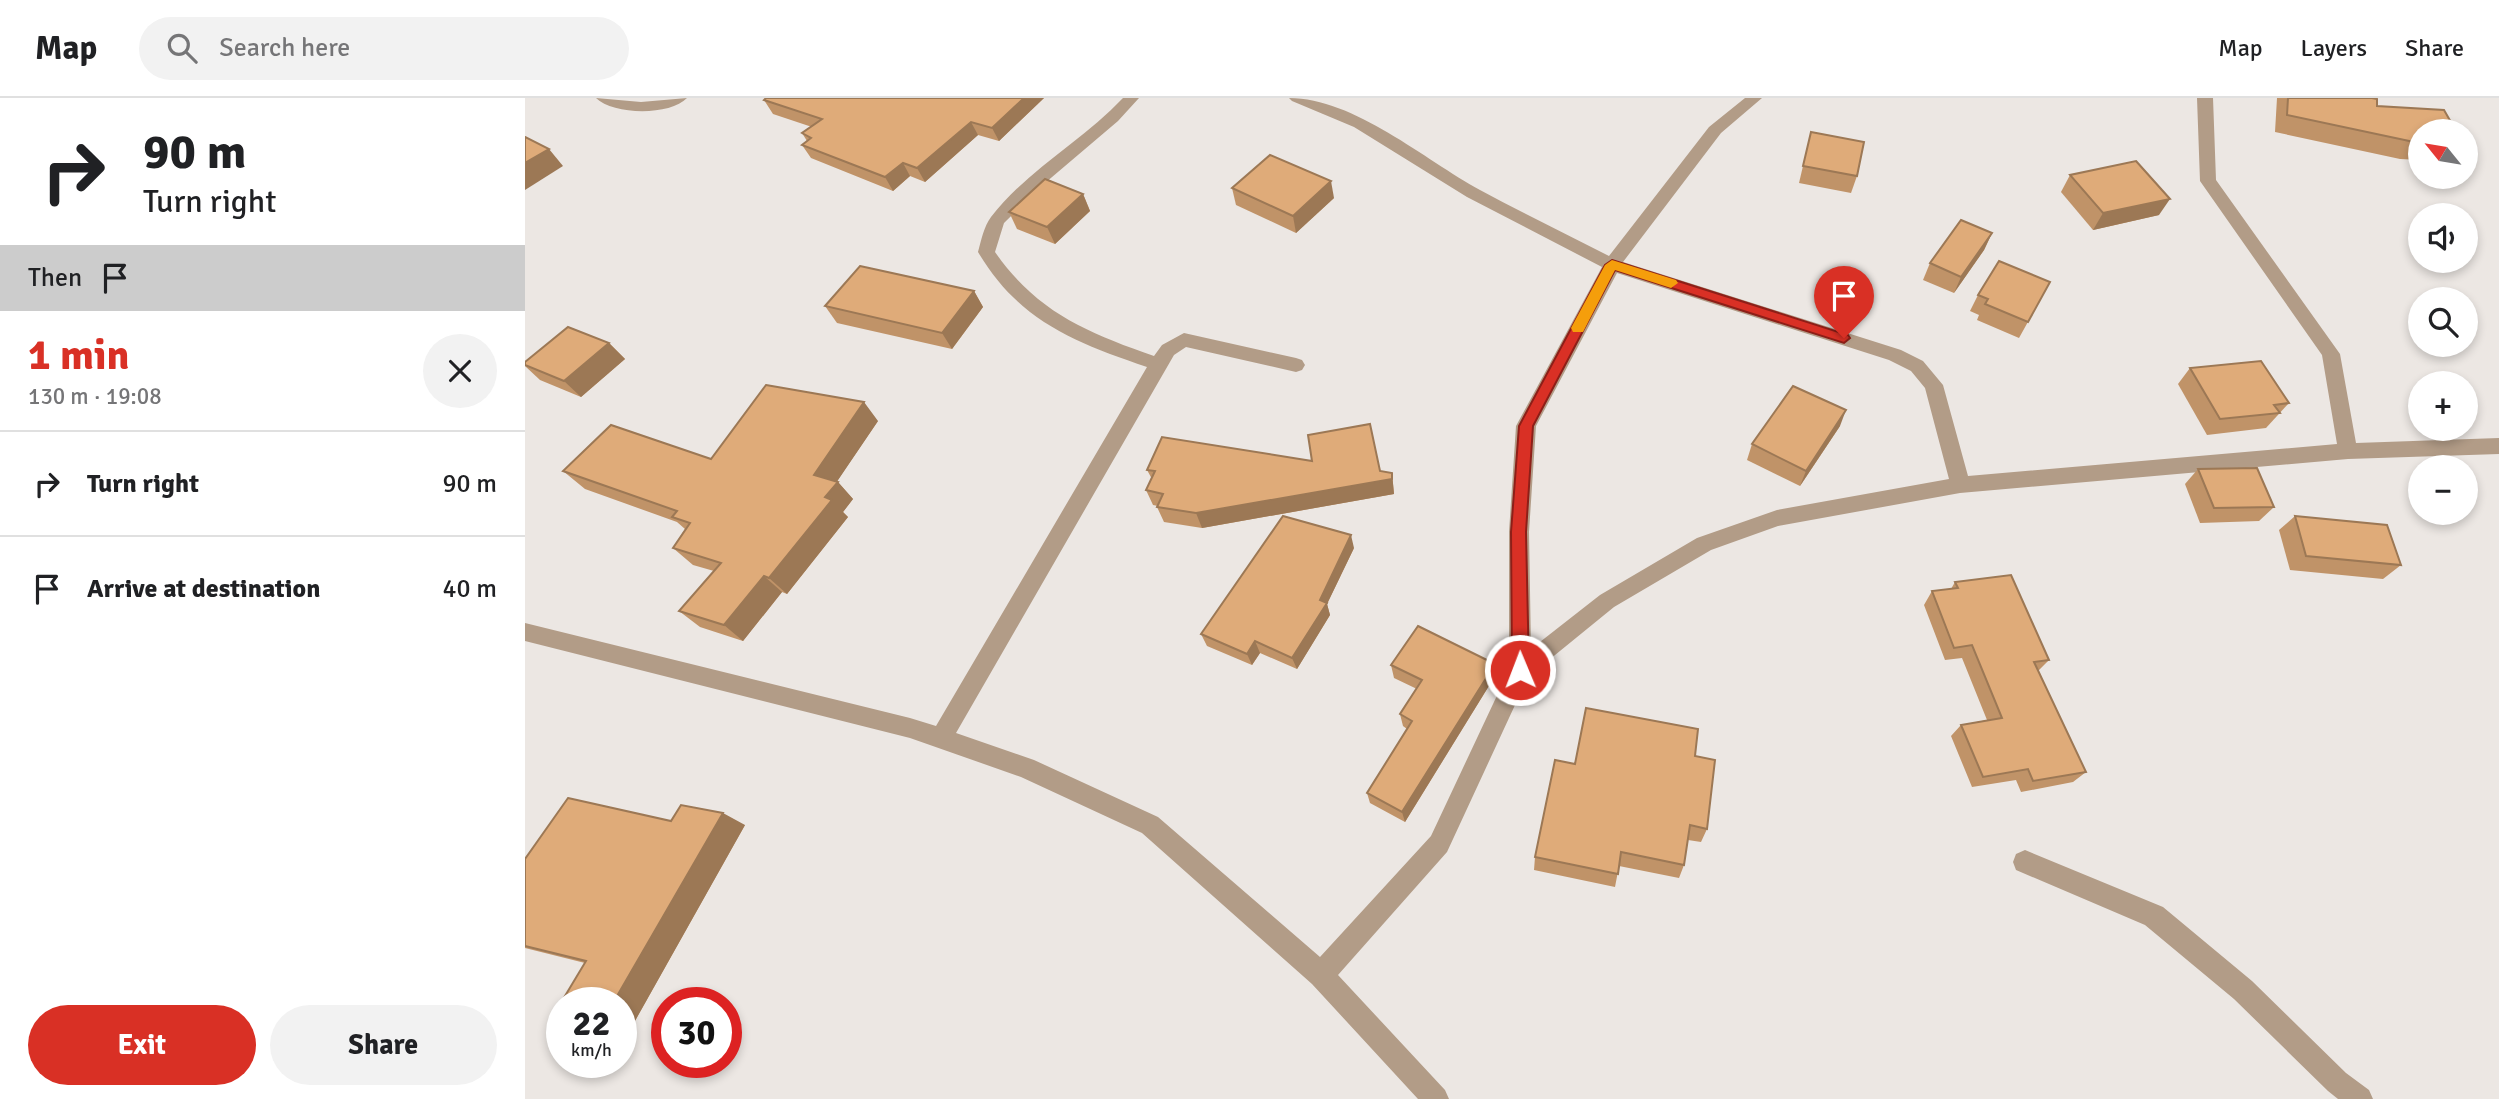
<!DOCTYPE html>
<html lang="en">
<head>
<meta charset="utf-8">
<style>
  :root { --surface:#fff; --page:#f2f2f2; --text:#202124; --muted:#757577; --line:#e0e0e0; --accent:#d93025 }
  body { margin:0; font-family:Signika,sans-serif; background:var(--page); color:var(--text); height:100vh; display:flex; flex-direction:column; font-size:26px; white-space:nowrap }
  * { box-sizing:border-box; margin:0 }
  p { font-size:23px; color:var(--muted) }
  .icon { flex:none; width:38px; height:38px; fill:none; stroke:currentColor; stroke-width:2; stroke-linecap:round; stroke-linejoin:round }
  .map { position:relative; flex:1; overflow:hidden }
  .panel { display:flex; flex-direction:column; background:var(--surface); width:525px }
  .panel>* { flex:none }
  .banner { background:#fff; color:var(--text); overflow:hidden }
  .needle { width:46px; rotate:300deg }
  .tools { position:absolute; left:1883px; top:21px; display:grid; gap:14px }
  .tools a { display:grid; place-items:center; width:70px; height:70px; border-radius:50%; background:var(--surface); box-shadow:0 4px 10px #0003; font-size:35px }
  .speed { position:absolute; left:21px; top:889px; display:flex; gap:14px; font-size:35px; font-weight:700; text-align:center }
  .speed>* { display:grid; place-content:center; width:91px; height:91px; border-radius:50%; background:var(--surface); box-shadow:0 4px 10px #0003; line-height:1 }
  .speed small { font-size:18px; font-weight:400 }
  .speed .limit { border:10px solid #d22; background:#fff; color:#111 }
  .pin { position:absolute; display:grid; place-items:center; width:60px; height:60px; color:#fff; margin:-72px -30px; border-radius:50% 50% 50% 0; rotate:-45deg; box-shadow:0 0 7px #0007 }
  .pin .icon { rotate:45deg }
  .me { position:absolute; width:77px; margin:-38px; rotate:359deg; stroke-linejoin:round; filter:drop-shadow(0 0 5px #0008) }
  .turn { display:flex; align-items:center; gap:24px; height:147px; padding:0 28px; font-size:32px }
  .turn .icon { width:91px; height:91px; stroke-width:2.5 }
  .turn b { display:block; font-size:49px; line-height:60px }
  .then { display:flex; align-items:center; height:66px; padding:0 28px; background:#0003; gap:14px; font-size:26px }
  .round { display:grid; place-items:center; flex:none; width:74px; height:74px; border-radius:37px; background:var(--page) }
  .overview { display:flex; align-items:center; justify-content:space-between; height:119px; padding:0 28px }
  h1 { font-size:42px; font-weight:800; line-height:52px; color:var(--accent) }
  .action { display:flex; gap:14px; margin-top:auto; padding:14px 28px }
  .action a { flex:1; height:80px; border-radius:42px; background:var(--accent); color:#fff; font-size:28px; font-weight:800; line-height:80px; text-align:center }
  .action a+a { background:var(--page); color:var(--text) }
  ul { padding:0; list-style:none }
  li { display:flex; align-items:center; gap:21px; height:105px; padding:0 28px; border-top:2px solid var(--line) }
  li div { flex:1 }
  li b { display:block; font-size:26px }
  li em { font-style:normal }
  header { display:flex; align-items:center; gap:42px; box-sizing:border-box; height:98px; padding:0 35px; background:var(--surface); border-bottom:2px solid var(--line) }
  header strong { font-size:33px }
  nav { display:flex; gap:38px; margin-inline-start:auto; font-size:24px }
  .search { width:490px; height:63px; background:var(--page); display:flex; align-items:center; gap:18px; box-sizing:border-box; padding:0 24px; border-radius:38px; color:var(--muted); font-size:26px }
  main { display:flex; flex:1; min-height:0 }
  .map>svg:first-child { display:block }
</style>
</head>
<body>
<header>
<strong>Map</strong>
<div class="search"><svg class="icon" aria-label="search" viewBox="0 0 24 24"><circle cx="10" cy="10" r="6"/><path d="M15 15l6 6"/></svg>Search here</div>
<nav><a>Map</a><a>Layers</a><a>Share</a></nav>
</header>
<main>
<section class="panel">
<div class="banner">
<div class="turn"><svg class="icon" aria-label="right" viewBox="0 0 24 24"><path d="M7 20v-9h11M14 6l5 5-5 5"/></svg><div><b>90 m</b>Turn right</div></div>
<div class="then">Then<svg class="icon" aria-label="arrive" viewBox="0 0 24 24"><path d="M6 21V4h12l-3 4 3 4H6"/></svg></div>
</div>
<div class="overview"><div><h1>1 min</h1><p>130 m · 19:08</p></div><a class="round"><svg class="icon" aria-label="close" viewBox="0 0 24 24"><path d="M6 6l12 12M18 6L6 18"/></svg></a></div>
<ul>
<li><svg class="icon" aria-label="right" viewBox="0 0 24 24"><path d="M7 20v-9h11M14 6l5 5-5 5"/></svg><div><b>Turn right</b></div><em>90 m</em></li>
<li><svg class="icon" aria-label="arrive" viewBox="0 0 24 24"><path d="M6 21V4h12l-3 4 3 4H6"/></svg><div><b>Arrive at destination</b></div><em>40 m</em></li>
</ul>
<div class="action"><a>Exit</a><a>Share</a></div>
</section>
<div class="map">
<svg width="1974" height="1001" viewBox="0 0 1974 1001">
  <rect width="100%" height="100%" fill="#ece7e3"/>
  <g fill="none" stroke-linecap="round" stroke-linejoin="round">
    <g fill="#b29c87" fill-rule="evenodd">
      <path d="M71,0L116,4L162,0C145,18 88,17 71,0Z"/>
      <path d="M598,0H614L593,23L520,85L479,125L470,154C512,214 561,234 629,258L637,247L659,235L771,260L777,262L780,267L777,272L771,274L661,249L649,257L431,635L509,662L633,719L795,859L906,738L984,572V434L991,328L1077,169L942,99L829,29L767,3L764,0C829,0 900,62 955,92C998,115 1041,136 1084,158L1184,29L1220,0H1237L1196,35L1098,164L1376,252L1398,263L1418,287L1443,378L1812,346L1797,257L1675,83L1672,0H1688L1691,82L1815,256L1831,345L1974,340V356L1823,361L1435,395L1253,428L1186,452L1089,509L1003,579L922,754L813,877L920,992L924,1001H893L787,886L617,735L496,679L385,640L0,543V525L385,620L411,628L622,269C549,244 494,223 453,154C456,143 459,128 466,119C502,72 558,43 598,0ZM1092,175L1364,262L1386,273L1400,290L1424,381L1252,412L1172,440L1075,497L1006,551L1004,434L1011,328Z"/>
      <path d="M1500,752L1638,809L1727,883L1821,975L1844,992L1848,1001H1813L1803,993L1709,901L1620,827L1491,772L1488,764L1491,756Z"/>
    </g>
  </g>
  <g fill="#c09368">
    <path d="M519,0L474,43L453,37L400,84L385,78L368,93L286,60L277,47L282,43L277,35L287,29L248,16L239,2Z"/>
    <path d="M1752,0H1847L1852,8L1895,33V62L1875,61L1750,34Z"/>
    <path d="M1286,34L1332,78L1326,95L1274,85Z"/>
    <path d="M1545,77L1634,117L1568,132L1536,94Z"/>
    <path d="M707,90L809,100L771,135L711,107Z"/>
    <path d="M558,96L565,113L530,146L492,131L484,114Z"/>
    <path d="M1467,135L1459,152L1429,195L1398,182L1405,165Z"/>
    <path d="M1525,184L1494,240L1452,222L1454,217L1445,213L1453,197Z"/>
    <path d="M449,193L458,209L427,251L312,225L300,208Z"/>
    <path d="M84,245L100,261L56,299L15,282L0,268V264Z"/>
    <path d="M1665,270L1764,305L1741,330L1682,337L1653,286Z"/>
    <path d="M353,323L312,383L328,401L318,414L323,419L262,496L257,494L218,543L175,529L154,513L189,473L168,467L148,450L160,431L152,424L60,391L38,373L186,361Z"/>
    <path d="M1315,328L1275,388L1222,362L1227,346Z"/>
    <path d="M1673,371L1749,409L1734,423L1675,425L1660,386Z"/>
    <path d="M622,372L855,373L867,375L869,396L677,430L639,424L632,409L633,408L628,407L621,392L627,381Z"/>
    <path d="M1770,418L1876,467L1858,481L1765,472L1754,432Z"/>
    <path d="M829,450L802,506L805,517L772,571L735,555L727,567L682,548L676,536Z"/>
    <path d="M1430,484L1524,562L1513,573L1561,674L1548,684L1496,694L1491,682L1447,689L1426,638L1436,627L1462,622L1437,560L1420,562L1399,507L1407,493L1426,491Z"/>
    <path d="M866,567L970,578L880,724L845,705L842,695L882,631L878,628L875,616L892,591L869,580Z"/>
    <path d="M1170,658L1182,731L1176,744L1163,742L1159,767L1154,780L1094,768L1090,789L1009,772L1010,759L1050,666Z"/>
    <path d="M146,723L220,727L106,930L96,928V905L60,865L0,850V761Z"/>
  </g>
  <g fill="#9c7855">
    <path d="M499,0H519L474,43L467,30Z"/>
    <path d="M446,24L453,37L400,84L392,70Z"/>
    <path d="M24,51L38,68L0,92V65Z"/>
    <path d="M378,65L385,78L368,93L360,79Z"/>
    <path d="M806,83L809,100L771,135L768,118Z"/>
    <path d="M558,96L565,113L530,146L522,129Z"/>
    <path d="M1645,101L1634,117L1568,132L1578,115Z"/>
    <path d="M1467,135L1459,152L1429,195L1436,179Z"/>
    <path d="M449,193L458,209L427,251L417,235Z"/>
    <path d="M84,245L100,261L56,299L39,283Z"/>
    <path d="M339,304L353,323L307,391L313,384L328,401L318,414L323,419L262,496L244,480L300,399L289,377Z"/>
    <path d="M1321,312L1315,328L1275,388L1281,373Z"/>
    <path d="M867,375L869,396L677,430L671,415Z"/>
    <path d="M826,437L829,450L802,506L805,517L772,571L767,560Z"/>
    <path d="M239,478L257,494L218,543L199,527Z"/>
    <path d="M730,543L735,555L727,567L722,556Z"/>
    <path d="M970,566V578L880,724L877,714Z"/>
    <path d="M198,715L220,727L106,930L96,927V905H88Z"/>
  </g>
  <g fill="#dfab79" stroke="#9c7855" stroke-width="2">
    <path d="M241,0H499L467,30L446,24L392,70L378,65L360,79L277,47L286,40L277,35L297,21L239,2Z"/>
    <path d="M1763,0H1847L1852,1V8L1919,12L1931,33H1895V45L1889,44L1762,17Z"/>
    <path d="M1286,34L1339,44L1332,78L1278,68Z"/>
    <path d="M0,39L24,51L0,65Z"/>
    <path d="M745,57L806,83L768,118L707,90Z"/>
    <path d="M1611,63L1645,101L1578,115L1545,77Z"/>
    <path d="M520,81L558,96L522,129L484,114Z"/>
    <path d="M1436,122L1467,135L1436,179L1405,165Z"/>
    <path d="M1474,163L1525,184L1503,224L1460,206L1463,201L1453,197Z"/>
    <path d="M335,168L449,193L417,235L300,208Z"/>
    <path d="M43,229L84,245L39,283L0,267V264Z"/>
    <path d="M1736,263L1764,305L1749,307L1755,315L1695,321L1665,270Z"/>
    <path d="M241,287L339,304L289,377L313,384L300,399L307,402L244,480L239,478L199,527L154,513L196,465L148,450L165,425L147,419L152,413L38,373L86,327L186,361Z"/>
    <path d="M1268,288L1321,312L1281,373L1227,346Z"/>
    <path d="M845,326L855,373L867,375V381L671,415L632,409L638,396L621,392L630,373L622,372L637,339L787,363L783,337Z"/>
    <path d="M1732,370L1749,409L1689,410L1673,371Z"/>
    <path d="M758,418L826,437L795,502L802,505L767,560L730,543L722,556L676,536Z"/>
    <path d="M1770,418L1862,427L1876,467L1781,458Z"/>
    <path d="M1486,477L1524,562L1509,564L1561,674L1508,683L1503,671L1458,679L1436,627L1477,620L1447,547L1429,550L1407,493L1433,490L1430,484Z"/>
    <path d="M893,528L970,566L877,714L842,695L887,623L875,616L897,582L866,567Z"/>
    <path d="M1061,610L1173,631L1170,658L1190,662L1182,731L1165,727L1159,767L1096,754L1093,776L1010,759L1030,662L1050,666Z"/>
    <path d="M43,700L146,723L156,707L198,715L88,905H37V914L31,913L61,863L0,848V761Z"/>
  </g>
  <path fill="#d93025" stroke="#8d1f18" stroke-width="2" d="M1087,162L1323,237L1325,240L1319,245L1090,172L1008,328L1001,434L1004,572L1001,577L995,580L989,577L987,572L986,434L994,328L1080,167Z"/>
  <path fill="#f59e0b" d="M1087,162L1151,182L1153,185L1146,190L1090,172L1058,234H1048L1046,230L1080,167Z"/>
</svg>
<div class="tools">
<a><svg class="needle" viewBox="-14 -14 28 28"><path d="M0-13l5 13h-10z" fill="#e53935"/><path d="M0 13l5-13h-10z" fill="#757577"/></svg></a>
<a><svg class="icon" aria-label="sound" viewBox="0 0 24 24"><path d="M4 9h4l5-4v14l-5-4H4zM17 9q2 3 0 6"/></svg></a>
<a><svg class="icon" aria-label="search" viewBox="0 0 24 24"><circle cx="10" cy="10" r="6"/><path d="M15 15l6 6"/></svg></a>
<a>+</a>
<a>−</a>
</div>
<div class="speed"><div>22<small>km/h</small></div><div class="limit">30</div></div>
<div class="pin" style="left:1319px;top:240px;background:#d93025"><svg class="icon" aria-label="arrive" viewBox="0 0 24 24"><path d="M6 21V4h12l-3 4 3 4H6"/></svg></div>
<svg class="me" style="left:995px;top:572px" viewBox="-20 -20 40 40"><circle r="17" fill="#d93025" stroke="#fff" stroke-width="3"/><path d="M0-11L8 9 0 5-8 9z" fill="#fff"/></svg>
</div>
</main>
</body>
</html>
